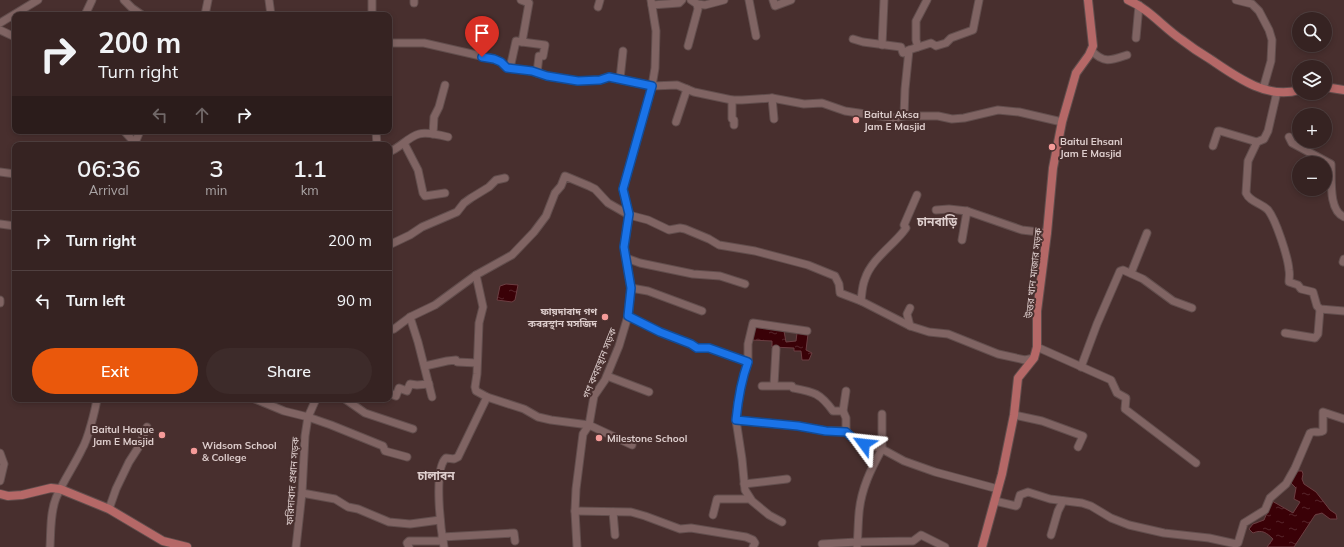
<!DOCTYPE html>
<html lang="en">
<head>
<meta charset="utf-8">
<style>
  :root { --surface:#362322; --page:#3d2b2a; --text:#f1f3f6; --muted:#aaa4a5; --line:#504040; --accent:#ea580c }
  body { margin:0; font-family:Mulish,"Noto Sans Bengali",sans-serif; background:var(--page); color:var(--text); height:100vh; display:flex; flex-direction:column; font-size:15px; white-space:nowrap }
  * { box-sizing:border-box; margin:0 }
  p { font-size:13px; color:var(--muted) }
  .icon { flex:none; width:22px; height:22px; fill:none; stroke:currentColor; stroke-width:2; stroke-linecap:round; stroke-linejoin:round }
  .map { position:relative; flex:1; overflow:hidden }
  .details { position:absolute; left:12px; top:142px; width:380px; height:260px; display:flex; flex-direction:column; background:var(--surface); border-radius:8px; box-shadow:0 2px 6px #0003,0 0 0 1px var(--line) }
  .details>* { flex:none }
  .banner { position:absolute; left:12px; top:12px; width:380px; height:122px; border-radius:8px; box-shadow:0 2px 6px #0003,0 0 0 1px var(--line); background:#362322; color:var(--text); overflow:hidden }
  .buttons { position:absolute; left:1292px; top:12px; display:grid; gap:8px }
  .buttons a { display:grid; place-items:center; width:40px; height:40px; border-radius:50%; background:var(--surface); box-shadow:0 2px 6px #0003,0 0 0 1px var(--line); font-size:20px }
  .pin { position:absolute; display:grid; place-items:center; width:34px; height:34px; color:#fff; margin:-41px -17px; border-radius:50% 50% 50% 0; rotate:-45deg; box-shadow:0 0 4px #0007 }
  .pin .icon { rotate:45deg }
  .me { position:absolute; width:44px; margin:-22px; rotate:300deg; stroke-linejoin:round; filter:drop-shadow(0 0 3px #0008) }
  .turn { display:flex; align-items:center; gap:14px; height:84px; padding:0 20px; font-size:18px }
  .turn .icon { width:52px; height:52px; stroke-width:2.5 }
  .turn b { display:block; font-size:28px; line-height:34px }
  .lanes { display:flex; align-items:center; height:38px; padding:0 20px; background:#0003; justify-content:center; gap:20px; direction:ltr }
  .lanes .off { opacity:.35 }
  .eta { display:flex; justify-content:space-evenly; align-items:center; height:68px; text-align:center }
  .eta b { font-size:24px; font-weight:600; line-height:28px }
  .cta { display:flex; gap:8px; margin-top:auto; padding:8px 20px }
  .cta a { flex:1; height:46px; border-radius:24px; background:var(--accent); color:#fff; font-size:16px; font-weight:600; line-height:46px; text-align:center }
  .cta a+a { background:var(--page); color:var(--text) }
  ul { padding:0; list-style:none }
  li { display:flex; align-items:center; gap:12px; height:60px; padding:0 20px; border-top:1px solid var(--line) }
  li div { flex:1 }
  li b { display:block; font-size:15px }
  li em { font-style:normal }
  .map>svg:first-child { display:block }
</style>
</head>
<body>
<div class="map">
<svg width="1344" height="547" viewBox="0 0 1344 547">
  <defs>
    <pattern id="water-ripples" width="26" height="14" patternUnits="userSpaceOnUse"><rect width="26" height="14" fill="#3a0107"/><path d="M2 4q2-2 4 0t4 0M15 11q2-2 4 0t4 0" fill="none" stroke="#56252a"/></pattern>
  </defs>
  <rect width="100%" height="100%" fill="#482f2e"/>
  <g fill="url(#water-ripples)" stroke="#6b3e42">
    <path d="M506,284L518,285L515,300L512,302L497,300L500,286Z"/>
    <path d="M754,327L784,331L786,342L796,341L797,333L808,334L806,350L812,353L809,360H802L801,351H794V348L772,347V341L751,340Z"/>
    <path d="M1298,471H1302L1303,474L1302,479L1304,484L1316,492L1330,510L1336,514L1337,519H1330L1322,513L1315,515L1294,547H1267L1273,539C1267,533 1262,529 1253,533L1249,529L1253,524L1264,520L1272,501L1293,513L1300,502L1294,499L1296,488L1291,483L1294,474Z"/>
  </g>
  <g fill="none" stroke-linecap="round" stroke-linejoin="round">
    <defs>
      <g id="minor">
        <path d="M124,0L132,8L142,15"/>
        <path d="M269,0L271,15"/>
        <path d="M372,0V15"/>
        <path d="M749,0L756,36"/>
        <path d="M773,0L775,6L791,0"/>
        <path d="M1236,0L1252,4L1259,11L1269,30L1272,40L1271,61L1263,89"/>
        <path d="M414,3V0"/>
        <path d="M697,4L705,5L724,0"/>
        <path d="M652,5L679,3L682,0"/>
        <path d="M598,7L600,0"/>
        <path d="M85,15L92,0"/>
        <path d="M205,15L208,0"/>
        <path d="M0,23L38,0"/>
        <path d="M0,30L15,37"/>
        <path d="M1136,38L1139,5"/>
        <path d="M853,39L863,42L901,47L903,53L909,50"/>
        <path d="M522,42L545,45L543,56H539L537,73"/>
        <path d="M389,43H424L494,59L501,62L507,68L532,71L547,76L578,81L600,80L609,77L652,86L677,85L694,92L732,100H742L772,98L804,104L822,103L845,111L886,117L895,118L904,116H938L952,119L964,118L998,110L1019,112L1062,122"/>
        <path d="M882,45L884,0"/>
        <path d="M688,46L698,9L697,4L691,0"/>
        <path d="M918,47L916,40V21L927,0"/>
        <path d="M1092,51C1104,64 1112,60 1127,55"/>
        <path d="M510,68L516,41L522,42L529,3L521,0"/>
        <path d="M620,79L623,51"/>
        <path d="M1277,92L1268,131L1264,139L1257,142L1248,161L1246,193C1250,202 1261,203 1268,210C1276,220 1288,257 1289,270C1290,274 1289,278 1289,282L1298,285L1301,289L1313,292L1317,306L1320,309L1344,311"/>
        <path d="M772,98L774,119"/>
        <path d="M732,100V119L734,120V125"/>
        <path d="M904,116L905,89L909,50L931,43L936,46L946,43L951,38L973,30L979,0"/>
        <path d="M676,122L687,89"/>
        <path d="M124,131L135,143"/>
        <path d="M376,131L377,145"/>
        <path d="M433,134L434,117L439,107L445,85"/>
        <path d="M1289,137L1292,143L1331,164C1332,179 1328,210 1344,217"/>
        <path d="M404,143L418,170L423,193L425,196L445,193"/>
        <path d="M134,145L140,131"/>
        <path d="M1213,146L1218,131H1220L1257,142"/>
        <path d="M389,152C400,148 408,137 419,134C426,132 440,135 448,137"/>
        <path d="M0,172L15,174"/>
        <path d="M936,210L949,209L967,211"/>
        <path d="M0,224L15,226"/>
        <path d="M962,240L967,211L1022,230L1047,233"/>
        <path d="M389,245L410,235L422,227L457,212L464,203L471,198L489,187L496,180L505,178"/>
        <path d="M626,258L640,263L693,274L720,276L745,284"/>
        <path d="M1343,262L1344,259"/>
        <path d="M1131,273L1147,233"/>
        <path d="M476,275L483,307L479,323L477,374L475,387L476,391L487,397L524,409L538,417L551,420L589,425L632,445"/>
        <path d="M631,288L648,291L702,311"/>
        <path d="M0,300V303"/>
        <path d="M861,301C862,293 862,286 865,279C871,260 891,247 903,232L906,228L904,225L917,195"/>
        <path d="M910,308L907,314L910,326"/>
        <path d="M628,316L660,332L691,344L697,348H709L748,362C741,381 738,400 736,420"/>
        <path d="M410,317L418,342L432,397"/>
        <path d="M389,330L394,329L410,317L435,305L476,275L512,255L534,232L546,216L555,193L561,186L565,176L589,186L595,189L608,203L629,215L648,220L669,230L680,228L685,229L709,239L719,245L755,251L808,265L835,276L839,284L840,293L861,301L910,326L929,332L948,334L998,354L1025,360L1034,358"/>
        <path d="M1285,333L1315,338L1318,334L1320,309"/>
        <path d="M1037,347L1111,380L1117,393L1126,398L1125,409L1196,463"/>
        <path d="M748,362V344L753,323L807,331"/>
        <path d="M425,366L447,361L456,360L457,362L477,363"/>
        <path d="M1081,367L1097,324L1120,271L1123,270L1143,279L1173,301L1192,308"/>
        <path d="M607,376L649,392"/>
        <path d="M774,385L776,349"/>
        <path d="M762,386H792L793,388C814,392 820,393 833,411H843"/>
        <path d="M389,393L396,396L399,388L407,391L410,384L417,385L429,384"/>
        <path d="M255,399L284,411L308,417L331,425L383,446L385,451L407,457"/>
        <path d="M345,399L365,413L413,429"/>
        <path d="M1014,415L1042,421L1083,436L1078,447"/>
        <path d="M846,431V418L843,411L846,391"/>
        <path d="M0,453L4,464L0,481"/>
        <path d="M744,484L787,479"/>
        <path d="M302,493L335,499L348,507L358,509L389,522L410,524L440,520"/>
        <path d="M995,501L1016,506L1017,505L1020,495L1028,492L1050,499L1082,503L1091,506L1111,518L1129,525L1164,533L1209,538L1236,544L1238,543L1244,523L1265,510L1270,498L1286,484L1295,468L1310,433C1314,430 1319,434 1323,431V412L1344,419"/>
        <path d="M109,509L116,489L129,462L138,448L147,427"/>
        <path d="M575,511L631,512L645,516L680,529L691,528L746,537L753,540L755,543L753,547"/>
        <path d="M613,512L615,535"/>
        <path d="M713,515L717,499H750"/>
        <path d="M782,522L769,515L752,501L745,490L742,459L736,420L798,426L826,431H846C853,442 871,445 882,449V414"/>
        <path d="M1051,535L1058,511L1063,501"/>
        <path d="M442,537L514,533L515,541"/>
        <path d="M822,544L857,542L913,541L921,535L945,547"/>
        <path d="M50,547C51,531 50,513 56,498C63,481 74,466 82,449C88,439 95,411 97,399"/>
        <path d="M296,547L302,493L305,436L308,417L316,399"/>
        <path d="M409,547L407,543L409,541H443"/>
        <path d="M444,547C441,531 433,469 446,458L454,459L458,457L487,397"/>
        <path d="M577,547L575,511L576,489L583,434L589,425L594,396L605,380L619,346L628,316L631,288L624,247L629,215L623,189L652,86L655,68L656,31L651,0"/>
        <path d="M857,547C858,536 858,524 859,513C861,489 871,469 882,449L904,461L935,472L998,489"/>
      </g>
      <g id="major">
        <path d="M1128,0C1149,9 1163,27 1182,40C1191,47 1200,53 1210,59C1235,76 1267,100 1299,90"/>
        <path d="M1325,87L1344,90"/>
        <path d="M0,494L8,496L22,495L51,488L60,489L109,509L163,541L187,547"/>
        <path d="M982,547L1002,474L1014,415L1018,378L1034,358L1037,347V311L1047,233L1053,168L1062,122L1076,73L1089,55L1093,46L1088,0"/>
      </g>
    </defs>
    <use href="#minor" stroke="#624e4d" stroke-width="9"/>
    <use href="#major" stroke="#624e4d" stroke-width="10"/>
    <use href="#minor" stroke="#806463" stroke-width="7"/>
    <use href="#major" stroke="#b56867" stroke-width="8"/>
  </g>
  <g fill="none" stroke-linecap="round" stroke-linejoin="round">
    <defs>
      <path id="route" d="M482,57L494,59L501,62L507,68L532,71L547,76L578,81L600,80L609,77L652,86L623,189L629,214L624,247L631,288L628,316L660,332L691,344L697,348H709L748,362C741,381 738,400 736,420L798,426L826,431L846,432L853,438L864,444"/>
    </defs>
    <use href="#route" stroke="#114b97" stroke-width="10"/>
    <use href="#route" stroke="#1a73e8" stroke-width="7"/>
  </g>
  <g fill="#f59b99" stroke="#482f2e" stroke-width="1.5">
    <circle cx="856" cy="120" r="4"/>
    <circle cx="1052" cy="147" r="4"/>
    <circle cx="605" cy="317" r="4"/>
    <circle cx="162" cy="435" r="4"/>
    <circle cx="599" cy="438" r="4"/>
    <circle cx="194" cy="451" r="4"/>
  </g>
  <g text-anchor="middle" stroke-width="4" stroke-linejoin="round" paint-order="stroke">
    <g font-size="10" font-weight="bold" fill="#ddcdcc" stroke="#482f2e" text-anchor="start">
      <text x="864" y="118">Baitul Aksa<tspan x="864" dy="12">Jam E Masjid</tspan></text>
      <text x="1060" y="145">Baitul Ehsanl<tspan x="1060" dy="12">Jam E Masjid</tspan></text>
      <text x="597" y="315" text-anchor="end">ফায়দাবাদ গণ<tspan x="597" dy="12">কবরস্থান মসজিদ</tspan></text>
      <text x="154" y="433" text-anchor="end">Baitul Haque<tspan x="154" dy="12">Jam E Masjid</tspan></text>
      <text x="607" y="442">Milestone School</text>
      <text x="202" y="449">Widsom School<tspan x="202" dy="12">&amp; College</tspan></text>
    </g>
    <g font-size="10" fill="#ddcdcc" stroke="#482f2e">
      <text transform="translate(1033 273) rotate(-84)" y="4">উত্তর খান মাজার সড়ক</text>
      <text transform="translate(599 363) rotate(-68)" y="4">গণ কবরস্থান সড়ক</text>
      <text transform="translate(292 481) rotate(-86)" y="4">ফরিদাবাদ প্রধান সড়ক</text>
    </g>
    <g font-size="12" font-weight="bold" fill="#ddcdcc" stroke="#482f2e">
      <text x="937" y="226">চানবাড়ি</text>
      <text x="436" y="480">চালাবন</text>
    </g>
  </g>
</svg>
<div class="buttons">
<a><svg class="icon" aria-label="search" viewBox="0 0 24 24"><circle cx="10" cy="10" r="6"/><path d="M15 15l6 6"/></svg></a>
<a><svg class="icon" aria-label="layers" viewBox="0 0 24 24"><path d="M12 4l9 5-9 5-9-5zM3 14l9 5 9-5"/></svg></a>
<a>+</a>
<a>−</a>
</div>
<div class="pin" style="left:482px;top:57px;background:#d93025"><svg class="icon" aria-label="arrive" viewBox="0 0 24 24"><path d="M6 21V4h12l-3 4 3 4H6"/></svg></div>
<svg class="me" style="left:864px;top:444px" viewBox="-20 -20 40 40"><path d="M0-17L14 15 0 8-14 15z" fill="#1a73e8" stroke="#fff" stroke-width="4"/></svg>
<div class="banner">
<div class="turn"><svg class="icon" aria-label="right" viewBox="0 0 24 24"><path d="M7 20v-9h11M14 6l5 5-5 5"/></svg><div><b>200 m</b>Turn right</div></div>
<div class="lanes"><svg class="icon off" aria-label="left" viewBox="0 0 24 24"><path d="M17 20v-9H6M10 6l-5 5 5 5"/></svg><svg class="icon off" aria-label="ahead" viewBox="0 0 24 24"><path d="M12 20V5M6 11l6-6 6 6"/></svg><svg class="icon" aria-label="right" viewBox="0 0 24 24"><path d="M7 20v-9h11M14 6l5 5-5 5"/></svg></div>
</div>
<section class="details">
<div class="eta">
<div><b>06:36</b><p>Arrival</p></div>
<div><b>3</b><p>min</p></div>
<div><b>1.1</b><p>km</p></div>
</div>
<ul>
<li><svg class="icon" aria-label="right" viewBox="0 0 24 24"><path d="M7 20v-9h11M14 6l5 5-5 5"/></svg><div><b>Turn right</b></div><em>200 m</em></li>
<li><svg class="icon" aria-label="left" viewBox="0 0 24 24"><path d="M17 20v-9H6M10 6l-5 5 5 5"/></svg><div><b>Turn left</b></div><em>90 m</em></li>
</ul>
<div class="cta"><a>Exit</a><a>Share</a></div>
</section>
</div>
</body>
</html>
